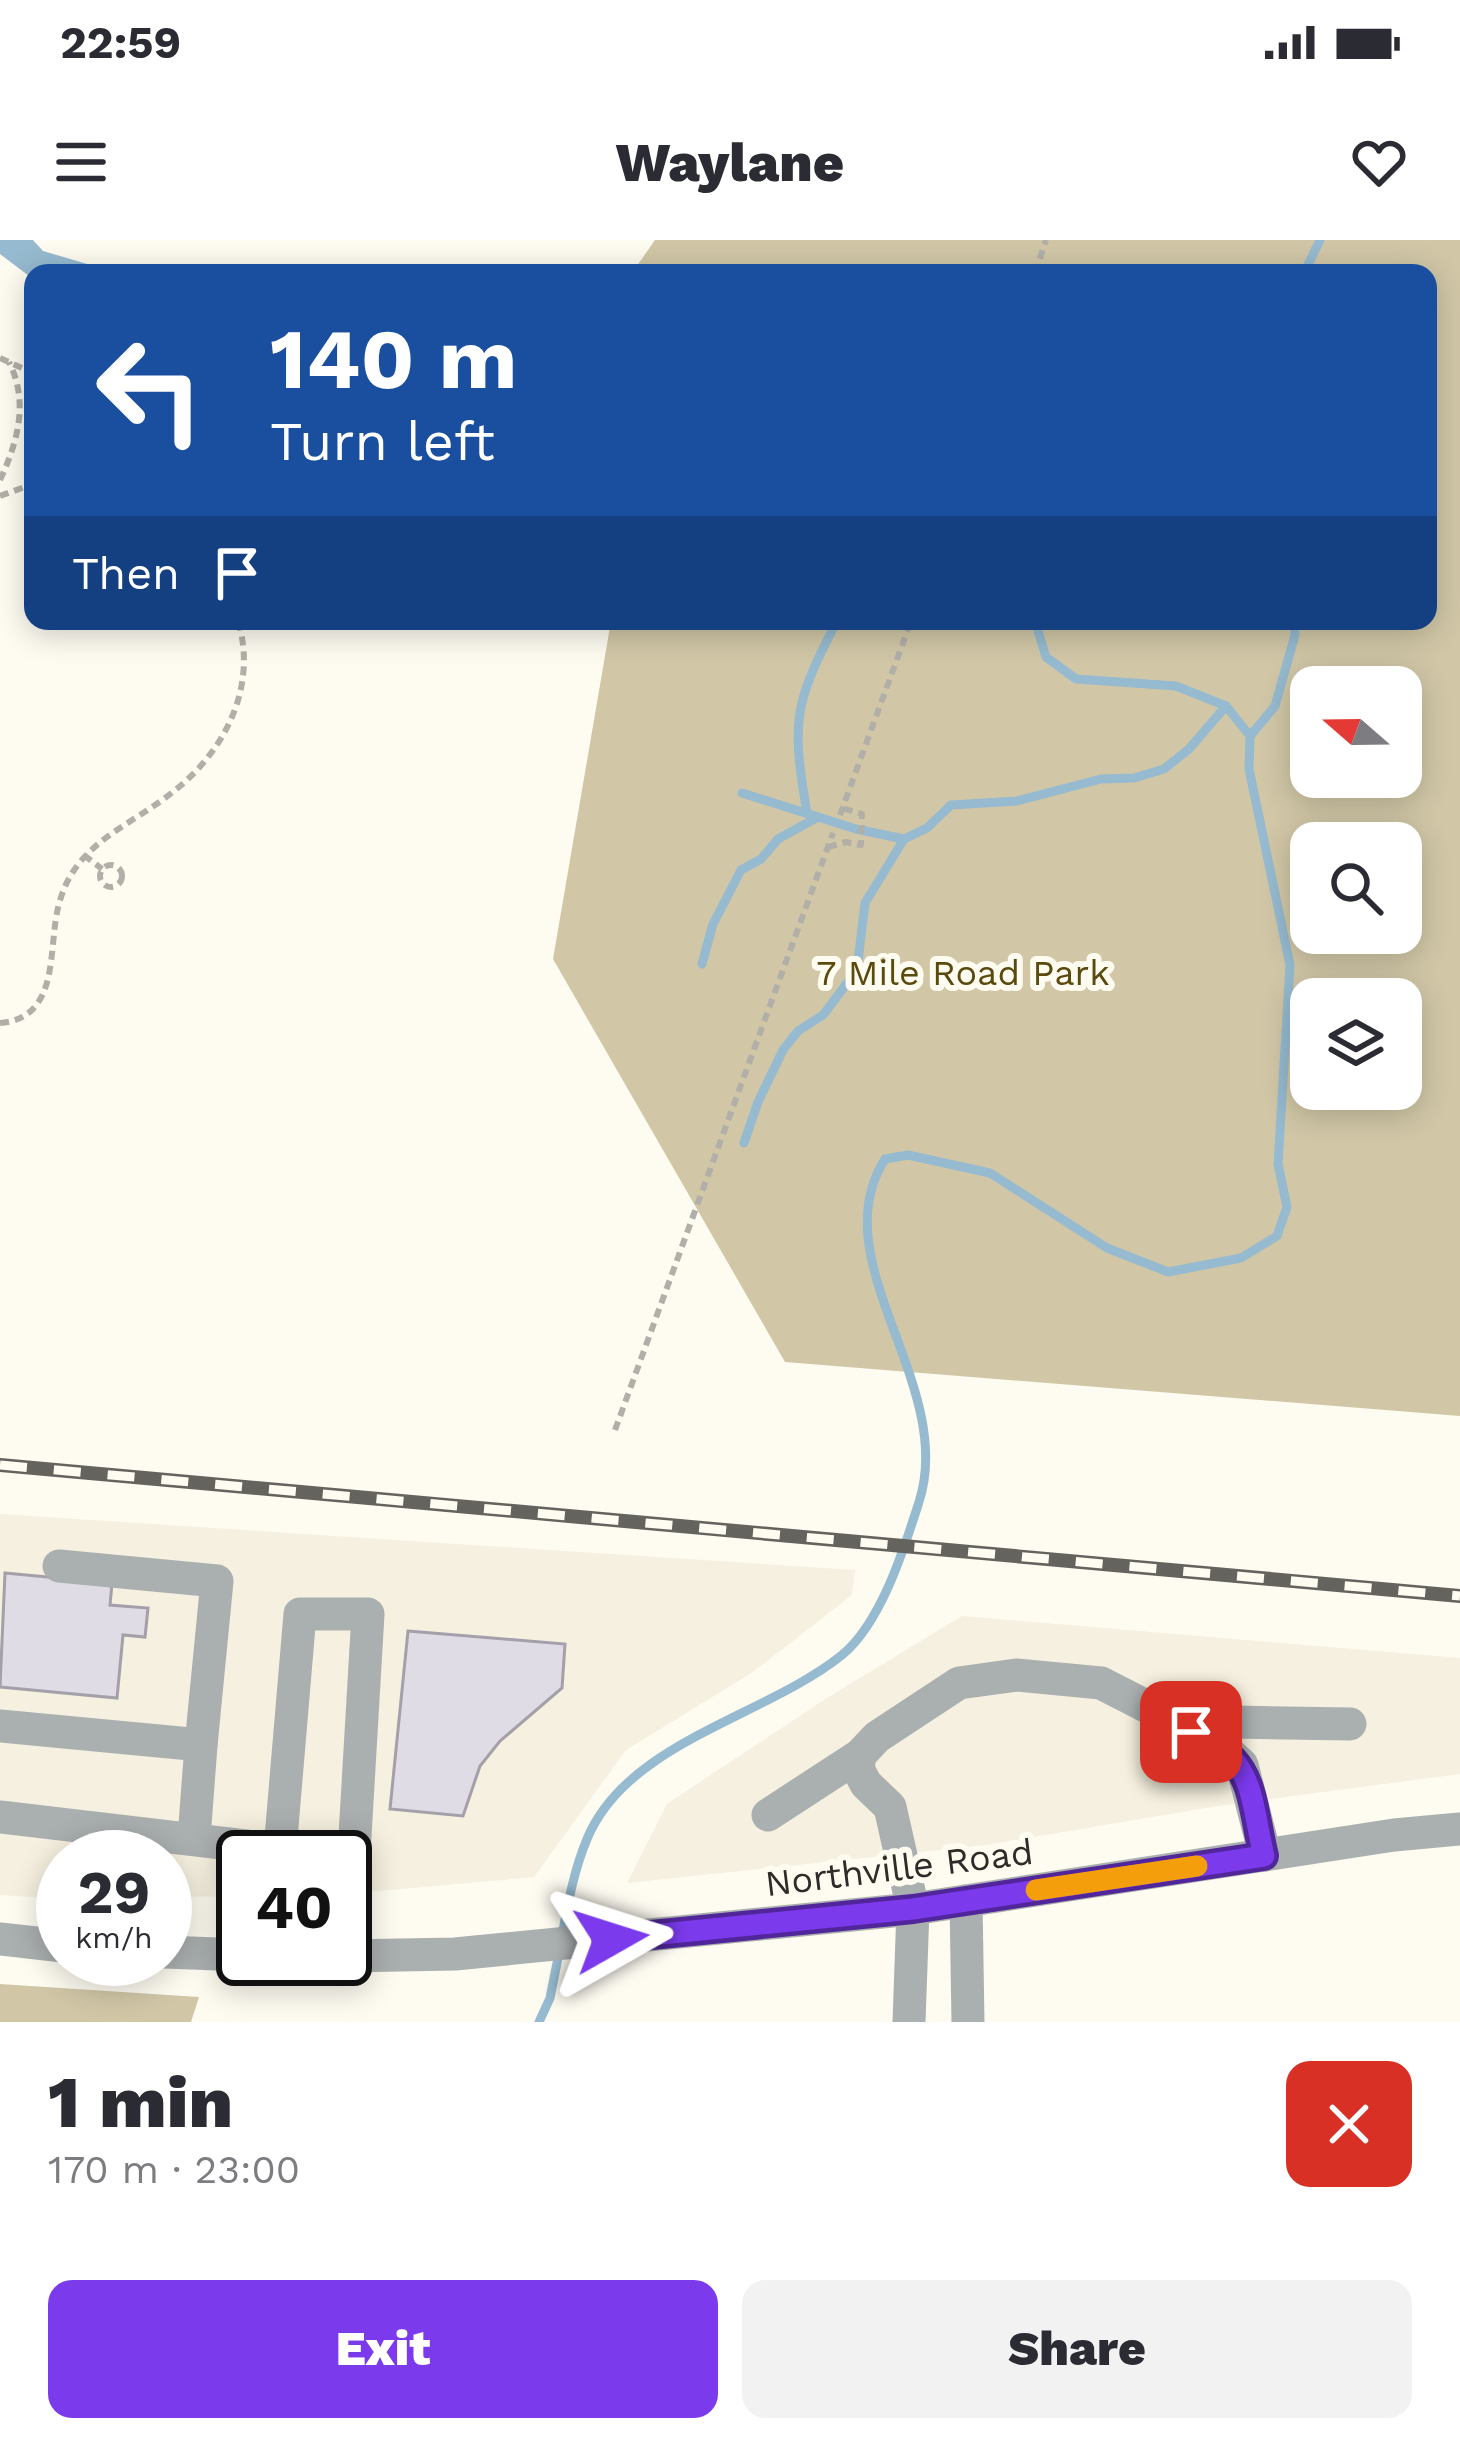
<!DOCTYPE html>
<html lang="en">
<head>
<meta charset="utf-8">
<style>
  :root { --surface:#fff; --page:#f2f2f3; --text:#2b2b33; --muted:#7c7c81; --accent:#7c3aed }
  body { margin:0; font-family:"Work Sans",sans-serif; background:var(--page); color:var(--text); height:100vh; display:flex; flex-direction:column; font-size:45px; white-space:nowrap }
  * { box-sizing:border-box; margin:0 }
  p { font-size:39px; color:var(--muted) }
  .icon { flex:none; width:66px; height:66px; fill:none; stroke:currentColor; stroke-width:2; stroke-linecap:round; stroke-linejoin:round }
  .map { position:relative; height:1782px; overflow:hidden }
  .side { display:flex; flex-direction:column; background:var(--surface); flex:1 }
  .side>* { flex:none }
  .banner { position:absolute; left:24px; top:24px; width:1413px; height:366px; border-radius:24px; box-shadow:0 6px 30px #0003; background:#1a4fa0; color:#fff; overflow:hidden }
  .needle { width:78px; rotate:290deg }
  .fabs { position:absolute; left:1290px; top:426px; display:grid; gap:24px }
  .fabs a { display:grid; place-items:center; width:132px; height:132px; border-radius:24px; background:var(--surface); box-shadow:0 6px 30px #0003; font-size:60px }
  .speed { position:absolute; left:36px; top:1590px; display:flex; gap:24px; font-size:60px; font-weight:700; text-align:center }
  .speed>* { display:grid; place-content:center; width:156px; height:156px; border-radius:50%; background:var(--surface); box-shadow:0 6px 30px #0003; line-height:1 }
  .speed small { font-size:30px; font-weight:400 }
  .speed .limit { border:6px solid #111; border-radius:18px; background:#fff; color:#111 }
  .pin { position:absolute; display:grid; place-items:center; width:102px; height:102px; color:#fff; margin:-51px; border-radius:24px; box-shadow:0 6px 18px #0006 }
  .me { position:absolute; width:132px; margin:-66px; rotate:84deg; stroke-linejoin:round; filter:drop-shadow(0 0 9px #0008) }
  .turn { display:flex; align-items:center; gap:42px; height:252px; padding:0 48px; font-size:54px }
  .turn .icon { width:156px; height:156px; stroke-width:2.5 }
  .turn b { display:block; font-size:84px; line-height:102px }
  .then { display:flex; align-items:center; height:114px; padding:0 48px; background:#0003; gap:24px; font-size:45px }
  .round { display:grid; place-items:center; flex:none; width:126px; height:126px; border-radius:24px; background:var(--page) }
  .overview { display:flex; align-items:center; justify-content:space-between; height:204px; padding:0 48px }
  h1 { font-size:72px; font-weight:800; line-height:90px }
  .cta { display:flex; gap:24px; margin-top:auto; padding:24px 48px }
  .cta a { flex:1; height:138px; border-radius:24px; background:var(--accent); color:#fff; font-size:48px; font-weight:800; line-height:138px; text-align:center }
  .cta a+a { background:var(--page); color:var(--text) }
  .status { display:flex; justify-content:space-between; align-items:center; height:84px; padding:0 60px; background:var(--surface); direction:ltr }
  .status svg { height:33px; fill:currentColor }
  header { display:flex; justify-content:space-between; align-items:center; height:156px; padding:0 48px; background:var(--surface); font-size:54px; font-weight:800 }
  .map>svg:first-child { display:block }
</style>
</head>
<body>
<div class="status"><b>22:59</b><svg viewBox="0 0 49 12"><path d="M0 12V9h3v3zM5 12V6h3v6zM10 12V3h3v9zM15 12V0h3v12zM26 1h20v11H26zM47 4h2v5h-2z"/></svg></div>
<header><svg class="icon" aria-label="menu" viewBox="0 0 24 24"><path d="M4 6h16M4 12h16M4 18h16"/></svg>Waylane<svg class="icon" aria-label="heart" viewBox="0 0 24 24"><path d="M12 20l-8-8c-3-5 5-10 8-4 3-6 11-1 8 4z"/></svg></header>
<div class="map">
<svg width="1460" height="1782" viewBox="0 0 1460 1782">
  <rect width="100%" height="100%" fill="#fefbf1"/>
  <g fill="#f5f0df">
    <path d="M0,1274L855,1330L852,1355L753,1432L626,1510L534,1637L345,1654V1617H243V1656L165,1657V1617H63V1659L0,1655Z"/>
    <path d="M962,1376L1460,1418V1534L1218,1566L986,1605L627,1643L667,1564L827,1458Z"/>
  </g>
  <g fill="#d1c7a7" fill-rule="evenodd">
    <path d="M655,0H1460V1176L785,1122L553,719L611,381H1428V33H632ZM1311,447H1401V537H1311ZM1311,603H1401V693H1311ZM1311,759H1401V849H1311Z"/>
    <path d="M0,1744L199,1757L191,1782H0Z"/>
  </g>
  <path fill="#96bacf" d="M0,0H33L43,11L118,33H33V39L0,14Z"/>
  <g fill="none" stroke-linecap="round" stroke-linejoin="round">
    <g stroke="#96bacf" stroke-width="9">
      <path d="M1304,33L1320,0"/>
      <path d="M1250,496L1275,466L1295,395L1294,381"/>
      <path d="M742,553L856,589L904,599L927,588L951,565L1017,561L1101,539L1134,538L1164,529L1189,509L1226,466"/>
      <path d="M807,573C791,480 794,464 837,381"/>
      <path d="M702,724L713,684L741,630L761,619L778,599L818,577"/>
      <path d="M744,903L758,862L783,810L798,791L823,775L857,730L865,663L904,599"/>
      <path d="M562,1696C568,1663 574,1630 587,1599C627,1502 765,1477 842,1415C881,1383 904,1309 919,1262C957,1145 820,1021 885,919L908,915L990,933L1107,1008L1168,1032L1241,1018L1277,996L1287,967L1278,924L1290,725L1249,529L1250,496L1226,466L1176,446L1076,439L1046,417L1035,381"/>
      <path d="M539,1782L550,1758L559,1713"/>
    </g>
  </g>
  <g fill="#e0dce6" stroke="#a4a0a9" stroke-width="3">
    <path d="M5,1333L112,1343L110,1365L148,1368L145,1397L123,1395L117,1458L0,1447Z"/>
    <path d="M408,1391L565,1404L562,1448L500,1501L480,1526L463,1576L390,1569Z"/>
  </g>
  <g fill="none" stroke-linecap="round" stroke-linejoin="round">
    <g stroke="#b1afa7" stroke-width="6" stroke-dasharray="9 6" stroke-linecap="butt">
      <path d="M1035,33L1046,0"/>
      <path d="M0,118L33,133"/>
      <path d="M0,240C18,201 29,162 9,122"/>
      <path d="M0,256L33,244"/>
      <path d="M840,575L911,381"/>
      <path d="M828,607L846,602L861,605L862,574L842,568"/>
      <path d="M84,615L102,629"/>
      <circle cx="111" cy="636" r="11"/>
      <path d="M0,783C62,778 47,706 59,664C75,602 130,587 174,551C225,511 258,446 238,381"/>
      <path d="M615,1190L833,593"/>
    </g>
    <g stroke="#aaafaf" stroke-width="33">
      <path d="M59,1326L217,1341L201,1505"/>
      <path d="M0,1486L201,1505L194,1598"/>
      <path d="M1191,1492L1233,1482L1350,1484"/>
      <path d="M768,1575L860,1515"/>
      <path d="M0,1577L280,1610L354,1613L368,1374H300L280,1610V1617"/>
      <path d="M966,1661L968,1782"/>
      <path d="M0,1699L63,1706"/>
      <path d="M165,1712L243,1715"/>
      <path d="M345,1716L455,1714L913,1669L1394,1595L1460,1589"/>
      <path d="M909,1782L913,1669L890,1567L866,1544L858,1529L860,1515L877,1497L959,1443L1016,1435L1101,1443L1218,1503L1242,1525L1265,1615"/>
    </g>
    <defs>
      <path id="rail" d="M0,1225L1460,1356"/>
    </defs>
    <use href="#rail" stroke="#65635e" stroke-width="14"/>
    <use href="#rail" stroke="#fefbf1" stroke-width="9" stroke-dasharray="27" stroke-linecap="butt"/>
  </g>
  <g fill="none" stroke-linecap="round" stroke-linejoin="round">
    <defs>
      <path id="route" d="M611,1699L913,1669L1264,1616C1249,1553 1256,1520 1191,1492"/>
    </defs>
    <use href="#route" stroke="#51269a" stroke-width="30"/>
    <use href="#route" stroke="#7c3aed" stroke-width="21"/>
    <path stroke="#f59e0b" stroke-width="21" d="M1036,1650L1197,1626"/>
  </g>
  <g text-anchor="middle" stroke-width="12" stroke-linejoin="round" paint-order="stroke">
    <g font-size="36" fill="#5b4a0d" stroke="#fefbf1">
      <text x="963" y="745">7 Mile Road Park</text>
    </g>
    <g font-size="36" fill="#2d2c28" stroke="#fefbf1">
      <text transform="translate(899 1627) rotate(-7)" y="13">Northville Road</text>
    </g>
  </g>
</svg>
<div class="fabs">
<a><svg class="needle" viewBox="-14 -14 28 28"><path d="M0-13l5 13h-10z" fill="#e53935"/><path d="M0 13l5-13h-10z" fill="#7c7c81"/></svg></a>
<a><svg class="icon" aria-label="search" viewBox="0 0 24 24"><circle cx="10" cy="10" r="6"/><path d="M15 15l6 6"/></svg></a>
<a><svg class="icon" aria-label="layers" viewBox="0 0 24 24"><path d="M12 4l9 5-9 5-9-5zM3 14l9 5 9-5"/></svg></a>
</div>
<div class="speed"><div>29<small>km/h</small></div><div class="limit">40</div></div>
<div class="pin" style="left:1191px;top:1492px;background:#d93025"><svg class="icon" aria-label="arrive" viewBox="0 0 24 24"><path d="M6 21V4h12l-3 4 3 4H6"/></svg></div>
<svg class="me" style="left:611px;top:1699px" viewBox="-20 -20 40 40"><path d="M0-17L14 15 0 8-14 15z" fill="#7c3aed" stroke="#fff" stroke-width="4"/></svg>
<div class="banner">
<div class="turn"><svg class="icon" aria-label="left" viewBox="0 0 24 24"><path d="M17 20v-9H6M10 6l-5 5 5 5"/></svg><div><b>140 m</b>Turn left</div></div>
<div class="then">Then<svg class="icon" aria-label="arrive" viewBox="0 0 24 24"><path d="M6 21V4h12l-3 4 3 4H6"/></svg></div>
</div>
</div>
<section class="side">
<div class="overview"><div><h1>1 min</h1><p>170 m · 23:00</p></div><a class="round" style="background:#d93025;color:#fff"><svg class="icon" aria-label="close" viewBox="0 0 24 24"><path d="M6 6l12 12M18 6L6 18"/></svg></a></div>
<div class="cta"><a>Exit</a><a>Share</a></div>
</section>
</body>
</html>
